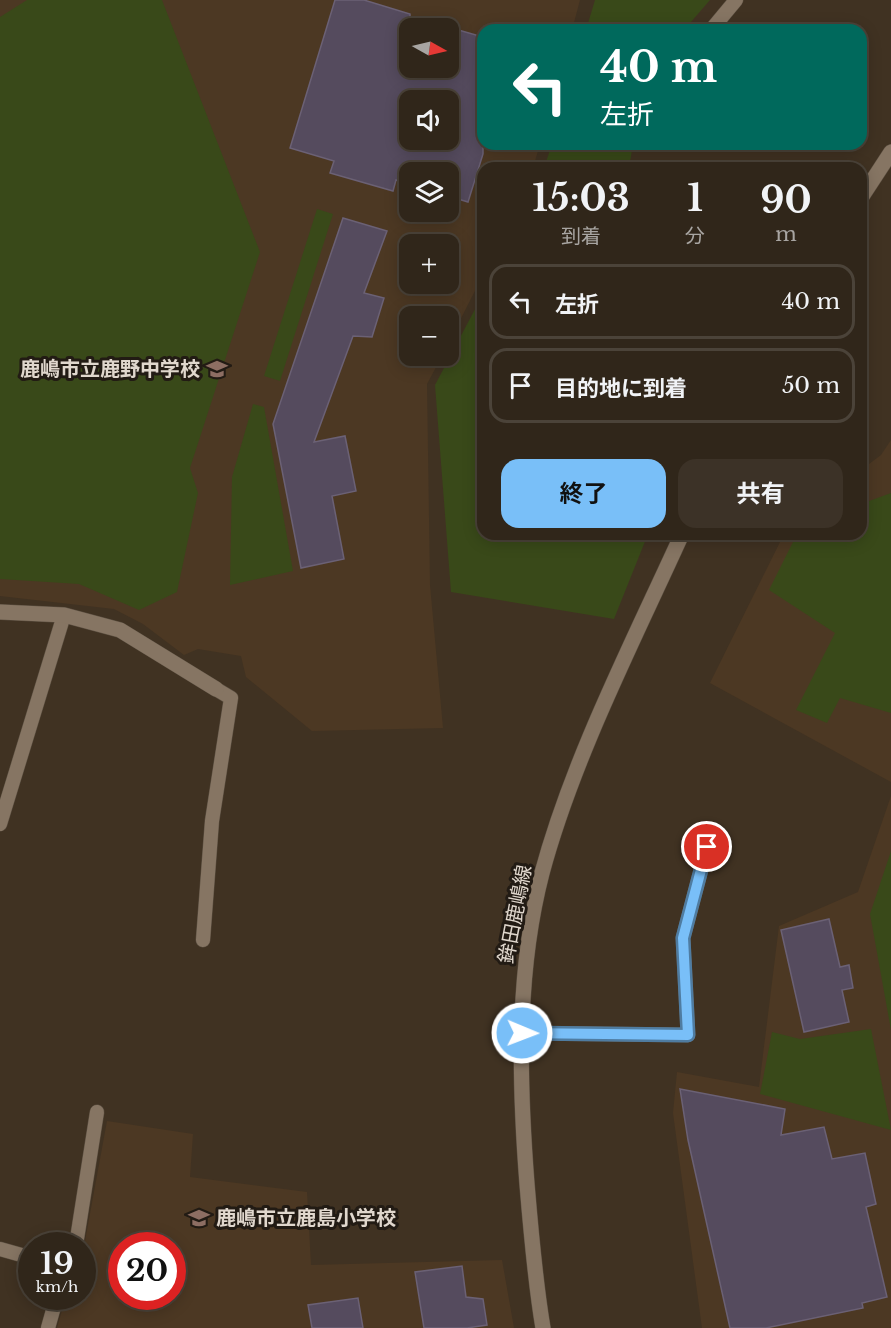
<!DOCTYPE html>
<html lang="ja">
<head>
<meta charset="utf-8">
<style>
  :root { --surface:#30261a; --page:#3c3227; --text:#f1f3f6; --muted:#a8a5a2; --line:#4b4339; --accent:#79bff8 }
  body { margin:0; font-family:"Libre Baskerville","Noto Sans JP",serif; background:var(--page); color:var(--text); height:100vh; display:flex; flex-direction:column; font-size:22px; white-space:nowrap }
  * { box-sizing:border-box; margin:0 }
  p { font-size:20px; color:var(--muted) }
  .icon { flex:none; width:33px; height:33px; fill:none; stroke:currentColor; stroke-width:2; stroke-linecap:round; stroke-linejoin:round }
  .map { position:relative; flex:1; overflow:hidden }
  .panel { position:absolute; left:477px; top:162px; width:390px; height:378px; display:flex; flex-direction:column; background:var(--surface); border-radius:18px; box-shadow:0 3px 15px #0003,0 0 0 2px var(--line) }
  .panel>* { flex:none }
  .banner { position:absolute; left:477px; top:24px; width:390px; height:126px; border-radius:18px; box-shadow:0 3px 15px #0003,0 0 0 2px var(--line); background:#00695c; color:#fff; overflow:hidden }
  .needle { width:39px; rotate:98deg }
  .tools { position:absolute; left:399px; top:18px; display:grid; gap:12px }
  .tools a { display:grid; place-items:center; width:60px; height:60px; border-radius:12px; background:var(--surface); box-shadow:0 3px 15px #0003,0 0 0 2px var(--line); font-size:30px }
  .speed { position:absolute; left:18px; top:1232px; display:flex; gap:12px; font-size:30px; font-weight:700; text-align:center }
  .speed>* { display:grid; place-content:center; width:78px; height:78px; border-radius:50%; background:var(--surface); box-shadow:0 3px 15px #0003,0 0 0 2px var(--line); line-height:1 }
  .speed small { font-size:15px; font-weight:400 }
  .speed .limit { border:9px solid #d22; background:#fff; color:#111 }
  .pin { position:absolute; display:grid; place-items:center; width:51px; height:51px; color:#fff; margin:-26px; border:3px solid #fff; border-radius:50%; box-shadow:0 2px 6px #0007 }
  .me { position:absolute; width:66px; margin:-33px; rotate:91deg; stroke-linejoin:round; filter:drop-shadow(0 0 4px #0008) }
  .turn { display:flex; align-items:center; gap:21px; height:126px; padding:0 24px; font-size:27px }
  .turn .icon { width:78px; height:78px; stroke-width:2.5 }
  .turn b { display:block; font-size:42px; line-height:51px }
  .eta { display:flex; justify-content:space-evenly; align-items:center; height:102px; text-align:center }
  .eta b { font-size:36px; font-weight:700; line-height:42px }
  .cta { display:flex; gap:12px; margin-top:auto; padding:12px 24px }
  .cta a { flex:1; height:69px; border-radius:18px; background:var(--accent); color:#111; font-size:24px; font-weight:700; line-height:69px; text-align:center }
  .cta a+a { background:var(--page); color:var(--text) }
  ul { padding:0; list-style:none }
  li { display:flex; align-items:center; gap:18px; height:75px; margin:0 12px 9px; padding:0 12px; border:3px solid var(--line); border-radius:18px }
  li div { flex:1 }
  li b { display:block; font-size:22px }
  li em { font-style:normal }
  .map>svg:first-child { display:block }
</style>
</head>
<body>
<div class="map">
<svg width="891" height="1328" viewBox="0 0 891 1328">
  <rect width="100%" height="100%" fill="#403222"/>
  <g fill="#4c3823" fill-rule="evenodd">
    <path d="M0,0H580L572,30H483V144H540L533,168H483V275L449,342L448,316H410V356H442L427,384L430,585L443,728L312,731L246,677L241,656L198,649L184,655L143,624L114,609L0,596ZM410,28H448V68H410ZM410,100H448V140H410ZM410,172H448V212H410ZM410,244H448V284H410Z"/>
    <path d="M891,440V782L710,683L784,534H861V470L881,455Z"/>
    <path d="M891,796V1328H702L673,1113L677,1072L759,1087L779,926L858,892Z"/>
    <path d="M107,1121L193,1134L190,1177L307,1192L311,1265L502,1260L514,1328H57L66,1296H82L83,1252ZM122,1245H172V1296H122Z"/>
  </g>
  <g fill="#394919">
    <path d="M27,0H162L260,252L190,468L198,493L177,592L139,610L79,584L0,579V17Z"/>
    <path d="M595,0H710L684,30H586Z"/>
    <path d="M552,144H633L629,168H544Z"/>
    <path d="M317,209L333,214L280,381L264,376Z"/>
    <path d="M483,294V534H648L614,619L451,592L435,385Z"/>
    <path d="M253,404L264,407L293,571L230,585L232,477Z"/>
    <path d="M891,493V713L840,698L827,723L796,710L835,633L769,590L797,534H861V504Z"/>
    <path d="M891,851V1030L870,914Z"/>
    <path d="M871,1029L891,1130L760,1094L772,1032L800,1039Z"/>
  </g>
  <g fill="#554b5e" stroke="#6b6175" stroke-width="1.5" fill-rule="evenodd">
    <path d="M335,0H364L410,14V68H448V27L483,37V154L468,202L448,196V172H410V184L396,180L393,191L330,173L334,161L290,148ZM410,100H448V140H410Z"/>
    <path d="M343,218L387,231L364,293L384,298L372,337L353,336L314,442L345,436L356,491L332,496L344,559L301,568L273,424Z"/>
    <path d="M829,919L840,967L849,965L853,988L842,990L849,1022L804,1032L781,930Z"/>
    <path d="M680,1089L785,1109L781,1135L824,1127L832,1159L865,1153L876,1204L866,1207L887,1297L862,1303L863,1308L766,1328H730L688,1140Z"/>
    <path d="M462,1266L466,1297L483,1299L487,1325L467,1328H424L415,1272Z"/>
    <path d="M358,1298L363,1328H312L308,1305Z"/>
  </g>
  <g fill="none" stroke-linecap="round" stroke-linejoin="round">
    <defs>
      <g id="service">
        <path d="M711,30L736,0"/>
        <path d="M0,824L64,615"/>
        <path d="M203,940L212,821L231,698L216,689"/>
        <path d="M522,1033L688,1035L683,938L707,847"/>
        <path d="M76,1245L97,1112"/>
        <path d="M0,1249L32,1258"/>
        <path d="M48,1328L57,1296"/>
      </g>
      <path id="minor" d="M0,612L64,615L120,630L216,689"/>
      <g id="secondary">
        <path d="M861,198L891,152"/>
        <path d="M543,1328C535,1281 531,1232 527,1184C519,1081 516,973 542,873C573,758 633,642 682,534"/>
      </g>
    </defs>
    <use href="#service" stroke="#5b4f41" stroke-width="15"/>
    <use href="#minor" stroke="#5b4f41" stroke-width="16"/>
    <use href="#secondary" stroke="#5b4f41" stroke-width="16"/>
    <use href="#service" stroke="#867563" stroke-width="14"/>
    <use href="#minor" stroke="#867563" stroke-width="15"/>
    <use href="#secondary" stroke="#867563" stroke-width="15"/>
  </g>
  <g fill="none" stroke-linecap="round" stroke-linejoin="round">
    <defs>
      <path id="route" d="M522,1033L688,1035L683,938L707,847"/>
    </defs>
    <use href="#route" stroke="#4f7ca1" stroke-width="15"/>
    <use href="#route" stroke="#79bff8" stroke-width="10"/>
  </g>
  <defs>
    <symbol id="school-bare" viewBox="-9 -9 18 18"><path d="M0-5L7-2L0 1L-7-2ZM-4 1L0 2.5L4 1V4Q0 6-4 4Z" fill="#8d6e63" stroke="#221b14" stroke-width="2.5" paint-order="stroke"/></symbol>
  </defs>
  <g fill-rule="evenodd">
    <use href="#school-bare" x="202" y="354" width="30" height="30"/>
    <use href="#school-bare" x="184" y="1203" width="30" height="30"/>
  </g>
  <g text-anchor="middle" stroke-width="6" stroke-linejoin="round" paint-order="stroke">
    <g font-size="20" font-weight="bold" fill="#e0d7cd" stroke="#221b14" text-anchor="end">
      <text x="200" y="376">鹿嶋市立鹿野中学校</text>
      <text x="216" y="1225" text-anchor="start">鹿嶋市立鹿島小学校</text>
    </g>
    <g font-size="20" fill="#e0d7cd" stroke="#221b14">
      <text transform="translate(515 914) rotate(-79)" y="7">鉾田鹿嶋線</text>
    </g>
  </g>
</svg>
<div class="tools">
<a><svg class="needle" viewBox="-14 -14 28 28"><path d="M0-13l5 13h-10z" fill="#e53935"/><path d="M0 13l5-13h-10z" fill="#a8a5a2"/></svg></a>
<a><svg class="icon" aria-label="sound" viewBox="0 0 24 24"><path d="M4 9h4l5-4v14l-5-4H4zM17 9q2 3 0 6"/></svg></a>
<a><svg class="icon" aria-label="layers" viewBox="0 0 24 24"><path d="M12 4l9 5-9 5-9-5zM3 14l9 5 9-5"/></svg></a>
<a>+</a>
<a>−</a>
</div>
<div class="speed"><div>19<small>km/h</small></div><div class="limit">20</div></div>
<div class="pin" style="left:707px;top:847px;background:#d93025"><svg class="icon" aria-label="arrive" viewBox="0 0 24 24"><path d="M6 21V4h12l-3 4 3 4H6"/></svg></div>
<svg class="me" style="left:522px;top:1033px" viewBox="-20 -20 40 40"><circle r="17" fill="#79bff8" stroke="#fff" stroke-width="3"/><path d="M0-11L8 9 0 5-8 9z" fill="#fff"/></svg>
<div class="banner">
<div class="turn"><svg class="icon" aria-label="left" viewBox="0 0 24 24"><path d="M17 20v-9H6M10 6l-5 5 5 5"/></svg><div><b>40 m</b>左折</div></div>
</div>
<section class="panel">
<div class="eta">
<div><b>15:03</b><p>到着</p></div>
<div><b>1</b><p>分</p></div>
<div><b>90</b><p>m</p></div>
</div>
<ul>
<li><svg class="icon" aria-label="left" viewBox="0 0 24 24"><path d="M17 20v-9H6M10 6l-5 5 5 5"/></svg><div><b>左折</b></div><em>40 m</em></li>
<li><svg class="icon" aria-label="arrive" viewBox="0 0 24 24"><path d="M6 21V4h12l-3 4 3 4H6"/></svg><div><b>目的地に到着</b></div><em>50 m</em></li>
</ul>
<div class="cta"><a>終了</a><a>共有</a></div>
</section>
</div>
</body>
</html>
